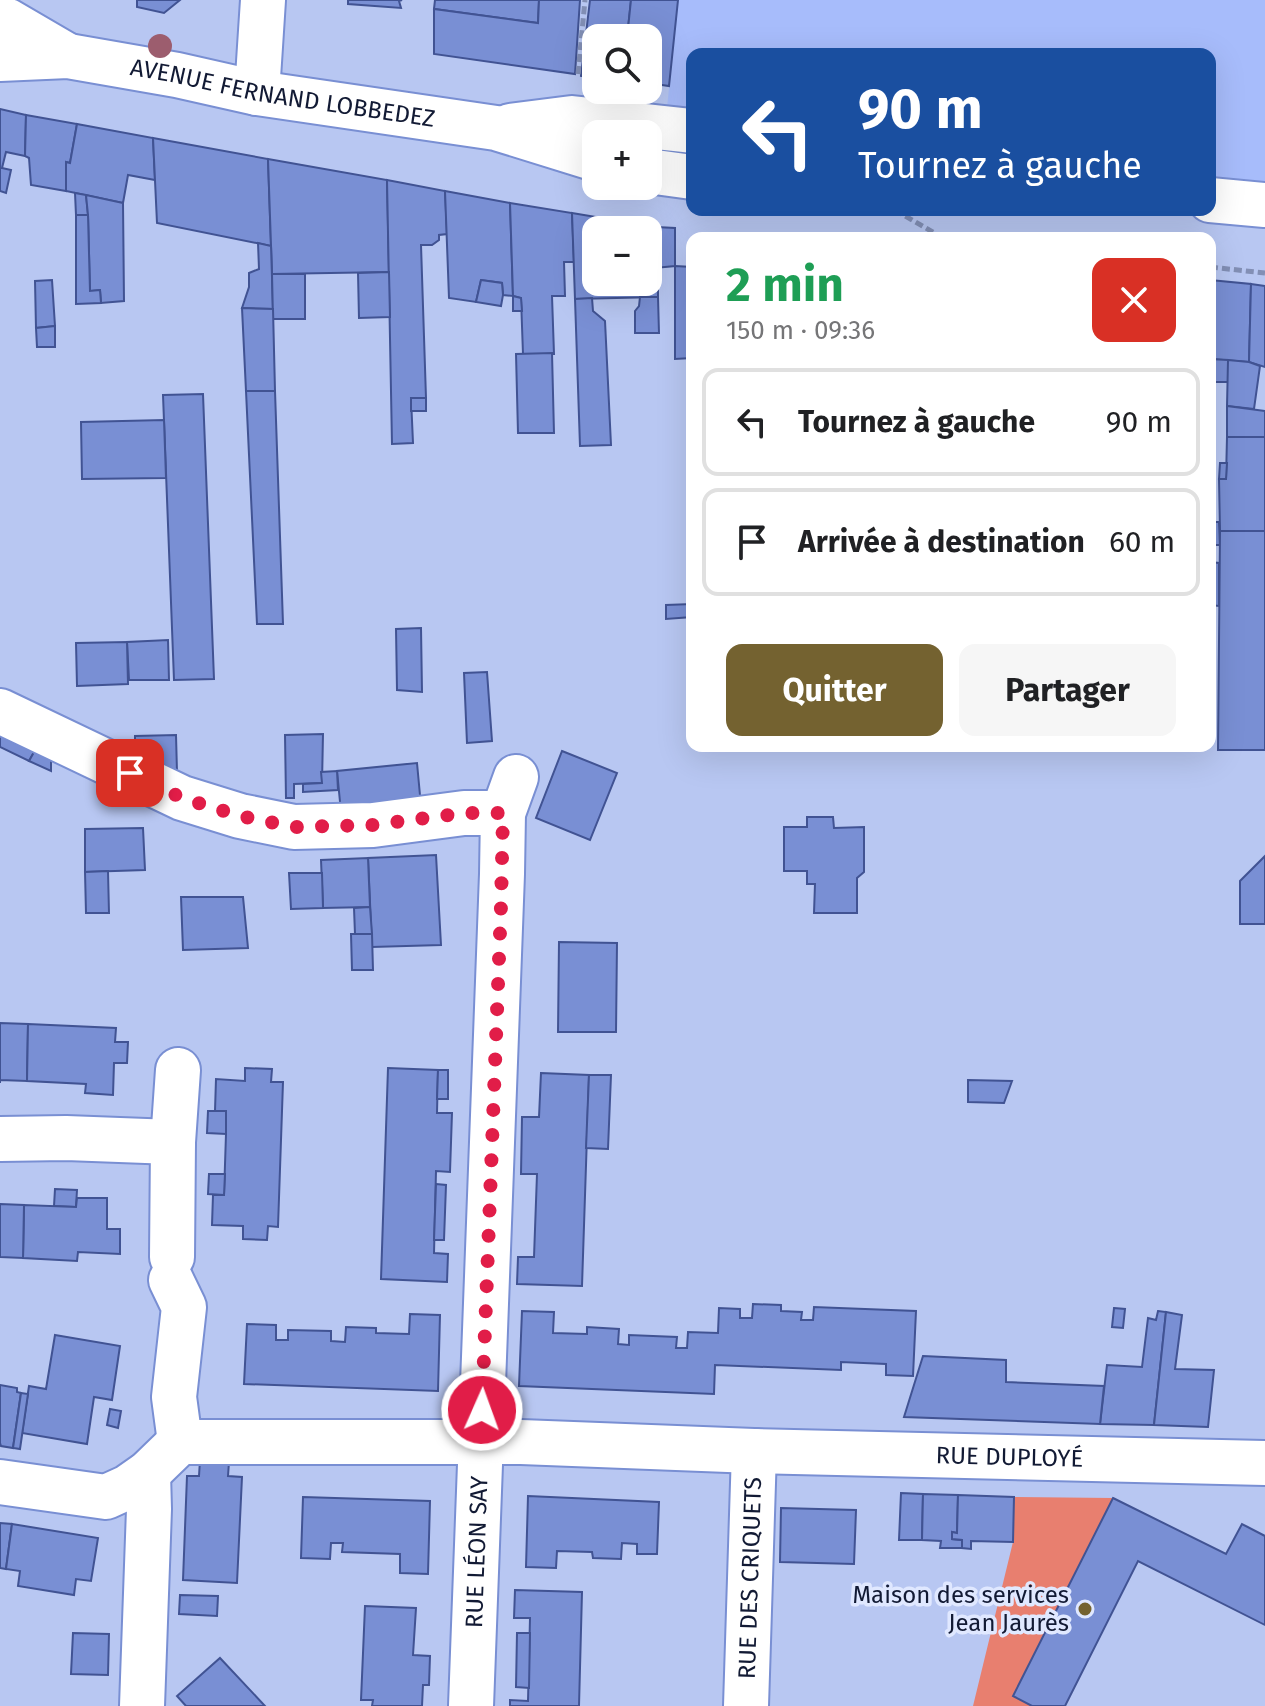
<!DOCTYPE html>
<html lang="fr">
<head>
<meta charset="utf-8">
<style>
  :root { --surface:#fff; --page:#f6f6f6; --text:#202124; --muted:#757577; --line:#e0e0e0; --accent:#746230 }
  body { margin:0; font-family:"Fira Sans",sans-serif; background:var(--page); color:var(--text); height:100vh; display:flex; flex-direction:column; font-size:30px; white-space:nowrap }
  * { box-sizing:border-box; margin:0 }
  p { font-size:26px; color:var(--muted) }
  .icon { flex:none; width:44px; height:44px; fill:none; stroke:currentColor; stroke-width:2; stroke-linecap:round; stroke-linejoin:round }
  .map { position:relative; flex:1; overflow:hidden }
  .panel { position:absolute; left:686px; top:232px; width:530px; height:520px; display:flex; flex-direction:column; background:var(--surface); border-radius:16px; box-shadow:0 8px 32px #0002 }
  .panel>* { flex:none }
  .banner { position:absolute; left:686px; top:48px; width:530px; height:168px; border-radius:16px; box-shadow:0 8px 32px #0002; background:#1a4fa0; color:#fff; overflow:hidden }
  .controls { position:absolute; left:582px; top:24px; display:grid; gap:16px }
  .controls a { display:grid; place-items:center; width:80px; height:80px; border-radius:16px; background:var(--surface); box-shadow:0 8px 32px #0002; font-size:40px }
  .pin { position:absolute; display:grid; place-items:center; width:68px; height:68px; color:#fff; margin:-34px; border-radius:16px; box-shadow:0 4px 12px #0006 }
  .me { position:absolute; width:88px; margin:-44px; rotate:2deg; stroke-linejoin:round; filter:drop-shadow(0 0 6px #0008) }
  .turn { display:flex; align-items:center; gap:28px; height:168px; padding:0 40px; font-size:36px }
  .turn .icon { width:104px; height:104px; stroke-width:2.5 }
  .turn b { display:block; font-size:56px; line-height:68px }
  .round { display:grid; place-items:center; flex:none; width:84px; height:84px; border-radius:16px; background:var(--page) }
  .summary { display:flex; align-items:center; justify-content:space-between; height:136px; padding:0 40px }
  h1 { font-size:48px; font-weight:700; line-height:60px; color:#1e9e55 }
  .button { display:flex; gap:16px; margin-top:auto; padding:16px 40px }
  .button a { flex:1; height:92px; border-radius:16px; background:var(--accent); color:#fff; font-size:32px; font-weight:700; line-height:92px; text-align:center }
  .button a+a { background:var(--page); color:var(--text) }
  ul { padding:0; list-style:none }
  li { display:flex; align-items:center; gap:24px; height:108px; margin:0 16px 12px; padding:0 24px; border:4px solid var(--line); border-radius:16px }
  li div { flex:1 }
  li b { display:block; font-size:30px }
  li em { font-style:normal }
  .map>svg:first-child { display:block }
</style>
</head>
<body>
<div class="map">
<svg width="1265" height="1706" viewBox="0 0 1265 1706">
  <rect width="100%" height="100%" fill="#b8c7f2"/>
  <path fill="#a7bcfb" d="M678,0H1265V205L1210,200V54H692V150L663,147Z"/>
  <path fill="#e87f6f" d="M1014,1497L1113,1498L1013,1696L1032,1706H973L1013,1542Z"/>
  <g fill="#798fd4" stroke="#415393" stroke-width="2" fill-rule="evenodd">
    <path d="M137,0H180L164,13L137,7Z"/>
    <path d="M348,0H402L399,1L401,8L348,4Z"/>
    <path d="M435,0H539L538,23L434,9Z"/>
    <path d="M539,0H580L575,74L434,54V9L538,23Z"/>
    <path d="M590,0H631L627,38H596V78L581,76Z"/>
    <path d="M631,0H678L669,86L648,83V38H627Z"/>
    <path d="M0,109L26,115L25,156L6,152L2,168L11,170L6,193L0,191Z"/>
    <path d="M26,115L77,124L70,163L66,162V191L31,185L29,158L25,156Z"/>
    <path d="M77,124L153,138L155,180L128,175L123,203L66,191V162L70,163Z"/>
    <path d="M153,138L268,159L271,246L157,223Z"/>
    <path d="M268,159L387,180L389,272L272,274Z"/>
    <path d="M387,180L445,191L447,234L439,235V240L432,245H421L426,398H411L413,443L392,444Z"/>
    <path d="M445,191L510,203L513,296L503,295L502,283L481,280L476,302L449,298Z"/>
    <path d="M75,193L86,195L88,215H76Z"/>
    <path d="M86,195L123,203L124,301L101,303L100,290L90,291L88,215Z"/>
    <path d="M510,203L572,213L574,262H564L565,296H552L554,354H523L521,298L513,296Z"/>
    <path d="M572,213L656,227L655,268H658V297L575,299ZM596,230H648V282H596Z"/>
    <path d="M76,215H88L90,291L100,290L101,303L76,304Z"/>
    <path d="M656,227L675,228V266L655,268Z"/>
    <path d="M258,243L271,246L273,309L242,308L249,287V273L259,269Z"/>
    <path d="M675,266L692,267V358L675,359Z"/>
    <path d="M389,272L390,317L359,318L358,273Z"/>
    <path d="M272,274H305V319H273Z"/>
    <path d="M52,280L55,326L36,328L35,281Z"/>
    <path d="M481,280L502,283L503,295L501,306L476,302Z"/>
    <path d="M1210,280L1251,284L1249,362L1210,359Z"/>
    <path d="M1251,284L1265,286V367L1249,362Z"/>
    <path d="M513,296L521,298L522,311H513Z"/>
    <path d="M640,297H658L659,333H635V311L639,306Z"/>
    <path d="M592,298L593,311L605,321L611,445L580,446L575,299Z"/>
    <path d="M242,308L273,309L275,391H246Z"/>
    <path d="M55,326V347H37L36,328Z"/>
    <path d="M552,353L554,433H518L516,354Z"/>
    <path d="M1210,359L1228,360V382H1210Z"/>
    <path d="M1228,360L1249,362L1260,366L1254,409L1227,406Z"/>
    <path d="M246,391H275L283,624H257Z"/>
    <path d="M203,394L214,679L174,680L163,395Z"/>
    <rect x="411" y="398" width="15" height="13"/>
    <path d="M1227,406L1265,411V437H1227Z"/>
    <path d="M164,420L166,478L82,479L81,422Z"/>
    <path d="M1227,437H1265V531H1220L1219,479H1226Z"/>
    <path d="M1220,463H1227L1226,479H1219Z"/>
    <path d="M1210,522H1219L1220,545H1210Z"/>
    <path d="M1220,531H1265V750H1218Z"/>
    <path d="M1210,562L1219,563V606L1210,605Z"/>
    <path d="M692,604V617L666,619V605Z"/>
    <path d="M421,628L422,692L397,690L396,629Z"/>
    <path d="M168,640L169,680H129L127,642Z"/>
    <path d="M127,642L128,684L77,686L76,643Z"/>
    <path d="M487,672L492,741L467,743L464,673Z"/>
    <path d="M0,727L38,745L29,761L0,747Z"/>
    <path d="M323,734L322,783L294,784V798H286L285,735Z"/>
    <path d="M176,735L177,772L158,771V756L135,757V736Z"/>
    <path d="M38,745L51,751V771L29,761Z"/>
    <path d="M562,751L617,773L590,840L536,818Z"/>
    <path d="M417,763L421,806L341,812L337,771Z"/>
    <path d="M337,771L338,790L303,792V784L322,783L321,772Z"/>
    <path d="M807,817H833L834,828L864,827V872L857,878V913H814L815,884H807V871H784V827H807Z"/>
    <path d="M143,828L145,870L85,872V829Z"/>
    <path d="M436,855L441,945L372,947L368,858Z"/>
    <path d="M1265,856V924H1240V881Z"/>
    <path d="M368,858L370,907L323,908L321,860Z"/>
    <path d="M108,871L109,913H86L85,872Z"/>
    <path d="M289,873H322L323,908L291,909Z"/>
    <path d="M181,897H243L248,948L183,950Z"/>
    <path d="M370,907L372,934H355L354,908Z"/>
    <path d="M351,934H372L373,970H352Z"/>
    <path d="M559,942L617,943L616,1032H558Z"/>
    <path d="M0,1023L28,1024L27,1081L0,1080V1083Z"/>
    <path d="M28,1024L116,1028L115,1042H128L127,1063H114L113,1095L85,1093L86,1084L27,1081Z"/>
    <path d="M245,1068L272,1069L271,1082H283L278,1227L268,1226L267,1240L243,1239V1226L212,1225L213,1195H224L226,1134V1111H215L216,1079L245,1081Z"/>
    <path d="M388,1068L438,1070L437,1113H452L450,1172L436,1171L434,1253L448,1254L447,1282L381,1279Z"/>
    <path d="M438,1070H448V1099H437Z"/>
    <path d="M541,1073L589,1075L582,1286L517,1284L518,1257H534L537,1174H521L522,1117H539Z"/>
    <path d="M589,1075H611L608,1149L586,1148Z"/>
    <path d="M968,1080L1012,1081L1004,1103L968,1102Z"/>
    <path d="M208,1111H226V1134L207,1133Z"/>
    <path d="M209,1174H225L224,1195L208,1194Z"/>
    <path d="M436,1184L446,1185L444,1240H434Z"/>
    <path d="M55,1189L77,1190L76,1207L54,1206Z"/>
    <path d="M77,1198H107V1229H120V1254L78,1252L77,1261L23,1258L24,1205L76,1207Z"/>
    <path d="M0,1204L24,1205L23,1258L0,1257Z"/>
    <path d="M753,1304L781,1305V1311L802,1312L801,1320H813L814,1307L916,1311L913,1376L886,1375V1364L841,1362V1370L715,1365L714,1394L519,1386L522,1311L554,1312L553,1333L587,1334V1327L619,1329L618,1344L629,1345V1335L677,1337L676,1348H687L688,1332L718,1333L719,1308L740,1309V1318H752Z"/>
    <path d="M1114,1308L1125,1309L1123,1328L1112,1327Z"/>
    <path d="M1158,1311L1166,1312L1154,1425L1100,1424L1107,1365L1142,1367L1148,1318L1156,1320Z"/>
    <path d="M1166,1312L1182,1315L1175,1369L1214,1370L1208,1427L1154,1425Z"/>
    <path d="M410,1314L440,1315L438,1391L244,1384L247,1324L276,1325V1340H288V1330L331,1331V1341L345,1342L346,1327L376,1328V1333L409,1334Z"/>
    <path d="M55,1335L120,1346L112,1400L94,1397L87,1444L22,1433L29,1386L46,1389Z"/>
    <path d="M923,1356L1006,1360V1382L1104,1386L1100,1424L904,1417Z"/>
    <path d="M0,1385L17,1388V1392L21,1393L13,1448L1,1446L0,1443Z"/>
    <path d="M21,1393L28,1394L20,1449L13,1448Z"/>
    <path d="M110,1409L121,1411L118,1428L107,1425Z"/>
    <path d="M200,1460L229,1462L228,1476L242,1477L237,1583L183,1580L187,1476H199Z"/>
    <path d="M901,1493L923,1494L922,1540H899Z"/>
    <path d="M923,1494L958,1495L957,1533L952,1532V1539L962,1540V1548H940L941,1541L922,1540Z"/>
    <path d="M958,1495L1014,1497L1013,1542L971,1541V1549L962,1548V1540L952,1539V1532L957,1533Z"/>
    <path d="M528,1496L659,1502L657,1554H637V1544L622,1543L621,1559L593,1558L592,1552L557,1551L556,1568L526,1567Z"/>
    <path d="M303,1497L430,1501L428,1574L400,1573V1554L342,1552L343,1543H331L330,1559L301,1558Z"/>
    <path d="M1113,1498L1226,1554L1242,1524L1265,1536V1625L1138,1561L1065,1706H1032L1013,1696Z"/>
    <path d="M781,1508L856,1510L854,1564L780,1562Z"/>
    <path d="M0,1523L12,1524L6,1569L0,1568Z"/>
    <path d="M12,1524L98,1538L91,1581L76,1579L74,1595L18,1586L20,1571L6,1569Z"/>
    <path d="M515,1590L582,1592L579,1706H510V1700L528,1701L530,1618H514Z"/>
    <path d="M180,1595L218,1596L217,1616L179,1614Z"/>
    <path d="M365,1606L416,1608L413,1655L430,1656L429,1685H423L422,1706H372L373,1700H361Z"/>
    <path d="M73,1633L109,1634L108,1675L71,1674Z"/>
    <path d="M517,1633H530L529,1688L516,1687Z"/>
    <path d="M220,1658L265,1706H186L177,1696Z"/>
  </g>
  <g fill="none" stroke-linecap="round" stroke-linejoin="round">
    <defs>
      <g id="minor">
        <path d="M257,93L263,0"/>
        <path d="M0,711L182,798L240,816L294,827L373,825L464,813H503"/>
        <path d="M0,1139L66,1138L173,1142"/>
        <path d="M172,1257L173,1142L178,1070"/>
        <path d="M171,1280L184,1307L174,1397L180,1442"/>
        <path id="s1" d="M0,1482L106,1497L128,1487L148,1473L180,1442H521L754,1451L1265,1463"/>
        <path d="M142,1706L149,1509L148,1473"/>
        <path id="s2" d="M471,1706L502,874L503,813L516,777"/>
        <path id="s3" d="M746,1706L754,1451"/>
      </g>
      <g id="major">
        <path d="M0,19L8,21L68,56"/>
        <path id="s4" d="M0,59L68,56L177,75L257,93L496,128L596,159"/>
        <path d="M510,126L572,118L692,131"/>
        <path d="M648,171L692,177"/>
        <path d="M1210,200L1265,205"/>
      </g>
    </defs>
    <use href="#minor" stroke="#798fd3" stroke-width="48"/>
    <use href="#major" stroke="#798fd3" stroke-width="48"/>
    <g stroke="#828fb5" stroke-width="5" stroke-dasharray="8 4" stroke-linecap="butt">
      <path d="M578,74L585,0"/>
      <path d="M895,210L943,238"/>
      <path d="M1210,267L1265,273"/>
    </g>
    <use href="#minor" stroke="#fff" stroke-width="44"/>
    <use href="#major" stroke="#fff" stroke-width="44"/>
  </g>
  <circle fill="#9c5d6e" cx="160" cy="46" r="12"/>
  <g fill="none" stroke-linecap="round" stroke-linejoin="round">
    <path stroke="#e11d48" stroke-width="14" stroke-dasharray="0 25.2" d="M130,773L182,798L240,816L294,827L373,825L464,813H503L501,906L482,1410"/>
  </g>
  <circle fill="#746230" stroke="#e0e8ff" stroke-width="3" cx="1085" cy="1609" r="8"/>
  <g text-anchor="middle" stroke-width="7" stroke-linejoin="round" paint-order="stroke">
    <g font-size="24" fill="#121a34" stroke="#e0e8ff">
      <text dy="8" stroke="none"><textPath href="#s4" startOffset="286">AVENUE FERNAND LOBBEDEZ</textPath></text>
      <text dy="8" stroke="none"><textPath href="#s1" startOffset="1030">RUE DUPLOYÉ</textPath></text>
      <text dy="8" stroke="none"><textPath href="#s2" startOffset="154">RUE LÉON SAY</textPath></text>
      <text dy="8" stroke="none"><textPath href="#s3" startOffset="128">RUE DES CRIQUETS</textPath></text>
    </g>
    <g font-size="24" fill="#121a34" stroke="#e0e8ff" text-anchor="end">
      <text x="1069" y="1603">Maison des services<tspan x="1069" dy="28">Jean Jaurès</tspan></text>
    </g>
  </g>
</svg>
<div class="controls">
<a><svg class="icon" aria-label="search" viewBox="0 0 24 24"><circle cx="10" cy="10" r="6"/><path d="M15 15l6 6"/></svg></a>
<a>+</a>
<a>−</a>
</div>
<div class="pin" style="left:130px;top:773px;background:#d93025"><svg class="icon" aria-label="arrive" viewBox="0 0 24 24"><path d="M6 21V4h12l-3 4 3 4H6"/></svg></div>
<svg class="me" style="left:482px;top:1410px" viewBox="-20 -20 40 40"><circle r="17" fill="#e11d48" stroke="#fff" stroke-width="3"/><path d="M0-11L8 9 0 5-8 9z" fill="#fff"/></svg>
<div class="banner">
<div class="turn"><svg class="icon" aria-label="left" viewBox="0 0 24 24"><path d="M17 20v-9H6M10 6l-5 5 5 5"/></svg><div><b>90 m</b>Tournez à gauche</div></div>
</div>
<section class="panel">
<div class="summary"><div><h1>2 min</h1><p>150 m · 09:36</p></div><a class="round" style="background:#d93025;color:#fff"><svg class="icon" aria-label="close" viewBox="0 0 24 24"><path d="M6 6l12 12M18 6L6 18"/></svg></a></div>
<ul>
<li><svg class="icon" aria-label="left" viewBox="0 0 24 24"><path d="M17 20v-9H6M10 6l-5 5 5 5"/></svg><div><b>Tournez à gauche</b></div><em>90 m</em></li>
<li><svg class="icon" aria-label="arrive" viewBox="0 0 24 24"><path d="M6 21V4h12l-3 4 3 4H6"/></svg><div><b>Arrivée à destination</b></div><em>60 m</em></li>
</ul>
<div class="button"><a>Quitter</a><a>Partager</a></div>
</section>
</div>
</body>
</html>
